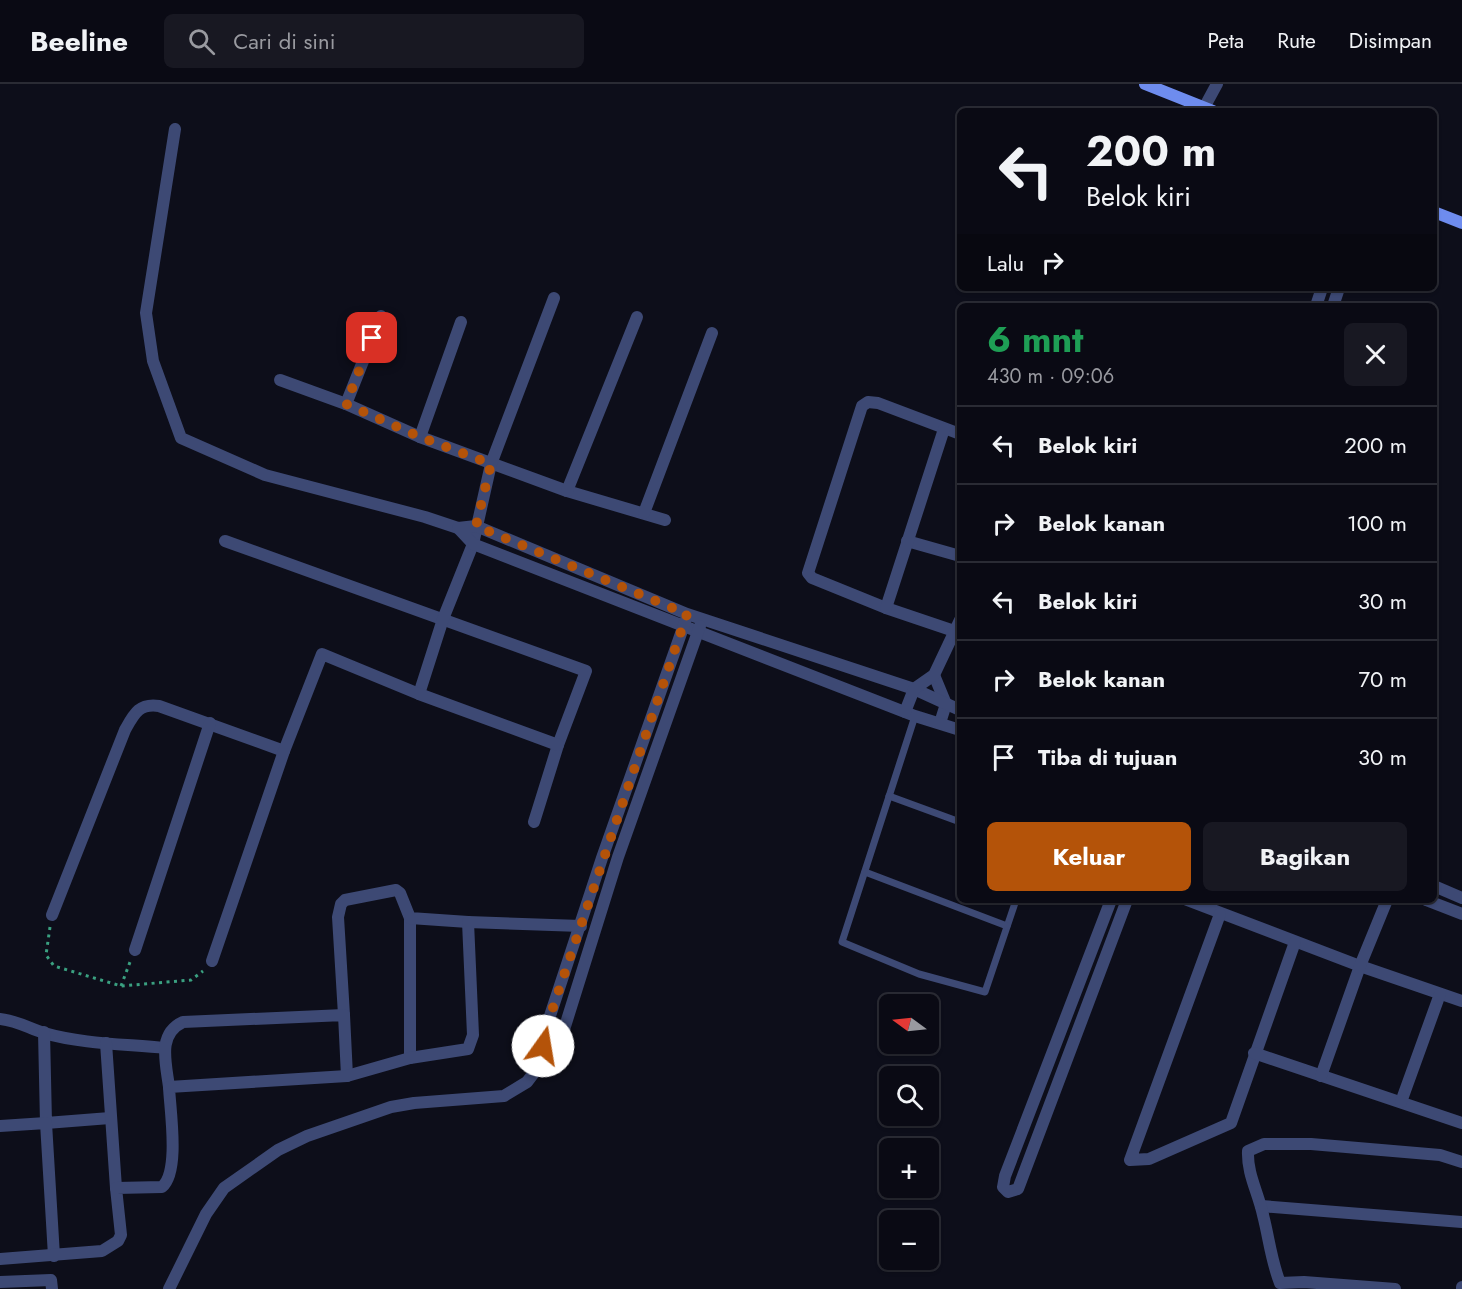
<!DOCTYPE html>
<html lang="id">
<head>
<meta charset="utf-8">
<style>
  :root { --surface:#0a0a14; --page:#181822; --text:#f1f3f6; --muted:#999aa0; --line:#2a2b34; --accent:#b45309 }
  body { margin:0; font-family:Jost,sans-serif; background:var(--page); color:var(--text); height:100vh; display:flex; flex-direction:column; font-size:22px; white-space:nowrap }
  * { box-sizing:border-box; margin:0 }
  p { font-size:20px; color:var(--muted) }
  .icon { flex:none; width:33px; height:33px; fill:none; stroke:currentColor; stroke-width:2; stroke-linecap:round; stroke-linejoin:round }
  .map { position:relative; flex:1; overflow:hidden }
  .details { position:absolute; left:957px; top:219px; width:480px; height:600px; display:flex; flex-direction:column; background:var(--surface); border-radius:9px; box-shadow:0 2px 4px #0004,0 0 0 2px var(--line) }
  .details>* { flex:none }
  .guide { position:absolute; left:957px; top:24px; width:480px; height:183px; border-radius:9px; box-shadow:0 2px 4px #0004,0 0 0 2px var(--line); background:#0a0a14; color:var(--text); overflow:hidden }
  .needle { width:39px; rotate:285deg }
  .fabs { position:absolute; left:879px; top:910px; display:grid; gap:12px }
  .fabs a { display:grid; place-items:center; width:60px; height:60px; border-radius:9px; background:var(--surface); box-shadow:0 2px 4px #0004,0 0 0 2px var(--line); font-size:30px }
  .pin { position:absolute; display:grid; place-items:center; width:51px; height:51px; color:#fff; margin:-26px; border-radius:12px; box-shadow:0 3px 9px #0006 }
  .me { position:absolute; width:66px; margin:-33px; rotate:13deg; stroke-linejoin:round; filter:drop-shadow(0 0 4px #0008) }
  .turn { display:flex; align-items:center; gap:21px; height:126px; padding:0 30px; font-size:27px }
  .turn .icon { width:78px; height:78px; stroke-width:2.5 }
  .turn b { display:block; font-size:42px; line-height:51px }
  .then { display:flex; align-items:center; height:57px; padding:0 30px; background:#0003; gap:12px; font-size:22px }
  .round { display:grid; place-items:center; flex:none; width:63px; height:63px; border-radius:9px; background:var(--page) }
  .summary { display:flex; align-items:center; justify-content:space-between; height:102px; padding:0 30px }
  h1 { font-size:36px; font-weight:700; line-height:45px; color:#1e9e55 }
  .action { display:flex; gap:12px; margin-top:auto; padding:12px 30px }
  .action a { flex:1; height:69px; border-radius:9px; background:var(--accent); color:#fff; font-size:24px; font-weight:700; line-height:69px; text-align:center }
  .action a+a { background:var(--page); color:var(--text) }
  ul { padding:0; list-style:none }
  li { display:flex; align-items:center; gap:18px; height:78px; padding:0 30px; border-top:2px solid var(--line) }
  li div { flex:1 }
  li b { display:block; font-size:22px }
  li em { font-style:normal }
  header { display:flex; align-items:center; gap:36px; box-sizing:border-box; height:84px; padding:0 30px; background:var(--surface); border-bottom:2px solid var(--line) }
  header strong { font-size:28px }
  nav { display:flex; gap:33px; margin-inline-start:auto; font-size:21px }
  .search { width:420px; height:54px; background:var(--page); display:flex; align-items:center; gap:15px; box-sizing:border-box; padding:0 21px; border-radius:9px; color:var(--muted); font-size:22px }
  .map>svg:first-child { display:block }
</style>
</head>
<body>
<header>
<strong>Beeline</strong>
<div class="search"><svg class="icon" aria-label="search" viewBox="0 0 24 24"><circle cx="10" cy="10" r="6"/><path d="M15 15l6 6"/></svg>Cari di sini</div>
<nav><a>Peta</a><a>Rute</a><a>Disimpan</a></nav>
</header>
<div class="map">
<svg width="1462" height="1205" viewBox="0 0 1462 1205">
  <rect width="100%" height="100%" fill="#0d0e1a"/>
  <g fill="none" stroke-linecap="round" stroke-linejoin="round">
    <g stroke="#3aa080" stroke-width="3" stroke-dasharray="3 4.5" stroke-linecap="butt">
      <path d="M50,843L46,871L54,882L121,902L191,896L203,887"/>
      <path d="M121,902L130,878"/>
    </g>
    <g stroke="#3d4974" stroke-width="7">
      <path d="M915,632L842,858L919,890L985,908L1016,816"/>
      <path d="M889,712L960,738"/>
      <path d="M865,788L1007,842"/>
    </g>
    <g stroke="#3d4974" stroke-width="12">
      <path d="M1205,22L1217,0"/>
      <path d="M175,45L146,229L153,277L181,354L265,391L425,433L458,444"/>
      <path d="M1316,222L1322,204"/>
      <path d="M1333,222L1339,204"/>
      <path d="M381,232L346,320L420,353L567,407L665,436"/>
      <path d="M280,296L346,320"/>
      <path d="M960,350L878,319L868,318L862,322L808,489L812,494L886,524L960,549"/>
      <path d="M420,353L461,238"/>
      <path d="M567,407L637,233"/>
      <path d="M644,429L712,249"/>
      <path d="M225,457L586,587L558,661L534,738"/>
      <path d="M907,457L960,472"/>
      <path d="M886,524L944,345"/>
      <path d="M934,591L946,620L940,639"/>
      <path d="M419,610L443,535L473,460L491,380L554,214"/>
      <path d="M960,626L914,605L687,530L476,442L458,444L473,460L915,632L960,646"/>
      <path d="M905,628L914,605L934,591L960,536"/>
      <path d="M1434,802L1462,814"/>
      <path d="M1111,816L1005,1092L1003,1103L1008,1108L1018,1105L1127,816"/>
      <path d="M1187,816L1360,882L1462,917"/>
      <path d="M1426,816L1462,830"/>
      <path d="M1220,830L1130,1076L1149,1075L1231,1039L1295,858"/>
      <path d="M52,831L125,646C134,630 139,619 159,622L284,667"/>
      <path d="M410,834V974"/>
      <path d="M135,866L210,639"/>
      <path d="M212,877L284,667L322,570L419,610L558,661"/>
      <path d="M344,931L338,833L341,820L345,816L396,806L400,809L410,834L468,838"/>
      <path d="M0,935C18,937 28,944 44,949C82,960 126,960 165,964"/>
      <path d="M44,948L46,1039L110,1034"/>
      <path d="M106,959L116,1104"/>
      <path d="M1254,969L1462,1039"/>
      <path d="M541,977L545,947L602,774L685,538"/>
      <path d="M1321,992L1360,882L1387,816"/>
      <path d="M169,1003C166,979 157,950 183,938L344,931L347,992"/>
      <path d="M1401,1018L1440,910"/>
      <path d="M0,1042L46,1039L54,1172"/>
      <path d="M1261,1122L1462,1138"/>
      <path d="M0,1175L102,1167L118,1157L121,1151L116,1104L162,1103C180,1088 170,1026 169,1003L347,992L410,974L468,965L473,951L468,838L581,842"/>
      <path d="M0,1198L51,1196L52,1205"/>
      <path d="M169,1205L206,1130L224,1104L278,1066L307,1052L391,1023L414,1019L504,1012L527,998L562,952L618,773L700,542"/>
      <path d="M1395,1205L1304,1198L1280,1199C1271,1176 1269,1154 1263,1131C1258,1108 1247,1090 1248,1067L1264,1060H1311L1440,1071L1462,1078"/>
      <path d="M1462,1205V1203"/>
    </g>
    <g stroke="#6e8cee" stroke-width="12">
      <path d="M1145,0L1213,27"/>
      <path d="M1434,128L1462,139"/>
    </g>
  </g>
  <g fill="none" stroke-linecap="round" stroke-linejoin="round">
    <path stroke="#b45309" stroke-width="10" stroke-dasharray="0 18" d="M372,254L346,320L420,353L491,380L476,442L687,530L545,947L543,962"/>
  </g>
</svg>
<div class="fabs">
<a><svg class="needle" viewBox="-14 -14 28 28"><path d="M0-13l5 13h-10z" fill="#e53935"/><path d="M0 13l5-13h-10z" fill="#999aa0"/></svg></a>
<a><svg class="icon" aria-label="search" viewBox="0 0 24 24"><circle cx="10" cy="10" r="6"/><path d="M15 15l6 6"/></svg></a>
<a>+</a>
<a>−</a>
</div>
<div class="pin" style="left:372px;top:254px;background:#d93025"><svg class="icon" aria-label="arrive" viewBox="0 0 24 24"><path d="M6 21V4h12l-3 4 3 4H6"/></svg></div>
<svg class="me" style="left:543px;top:962px" viewBox="-20 -20 40 40"><circle r="19" fill="#fff"/><path d="M0-13L10 11 0 6-10 11z" fill="#b45309"/></svg>
<div class="guide">
<div class="turn"><svg class="icon" aria-label="left" viewBox="0 0 24 24"><path d="M17 20v-9H6M10 6l-5 5 5 5"/></svg><div><b>200 m</b>Belok kiri</div></div>
<div class="then">Lalu<svg class="icon" aria-label="right" viewBox="0 0 24 24"><path d="M7 20v-9h11M14 6l5 5-5 5"/></svg></div>
</div>
<section class="details">
<div class="summary"><div><h1>6 mnt</h1><p>430 m · 09:06</p></div><a class="round"><svg class="icon" aria-label="close" viewBox="0 0 24 24"><path d="M6 6l12 12M18 6L6 18"/></svg></a></div>
<ul>
<li><svg class="icon" aria-label="left" viewBox="0 0 24 24"><path d="M17 20v-9H6M10 6l-5 5 5 5"/></svg><div><b>Belok kiri</b></div><em>200 m</em></li>
<li><svg class="icon" aria-label="right" viewBox="0 0 24 24"><path d="M7 20v-9h11M14 6l5 5-5 5"/></svg><div><b>Belok kanan</b></div><em>100 m</em></li>
<li><svg class="icon" aria-label="left" viewBox="0 0 24 24"><path d="M17 20v-9H6M10 6l-5 5 5 5"/></svg><div><b>Belok kiri</b></div><em>30 m</em></li>
<li><svg class="icon" aria-label="right" viewBox="0 0 24 24"><path d="M7 20v-9h11M14 6l5 5-5 5"/></svg><div><b>Belok kanan</b></div><em>70 m</em></li>
<li><svg class="icon" aria-label="arrive" viewBox="0 0 24 24"><path d="M6 21V4h12l-3 4 3 4H6"/></svg><div><b>Tiba di tujuan</b></div><em>30 m</em></li>
</ul>
<div class="action"><a>Keluar</a><a>Bagikan</a></div>
</section>
</div>
</body>
</html>
